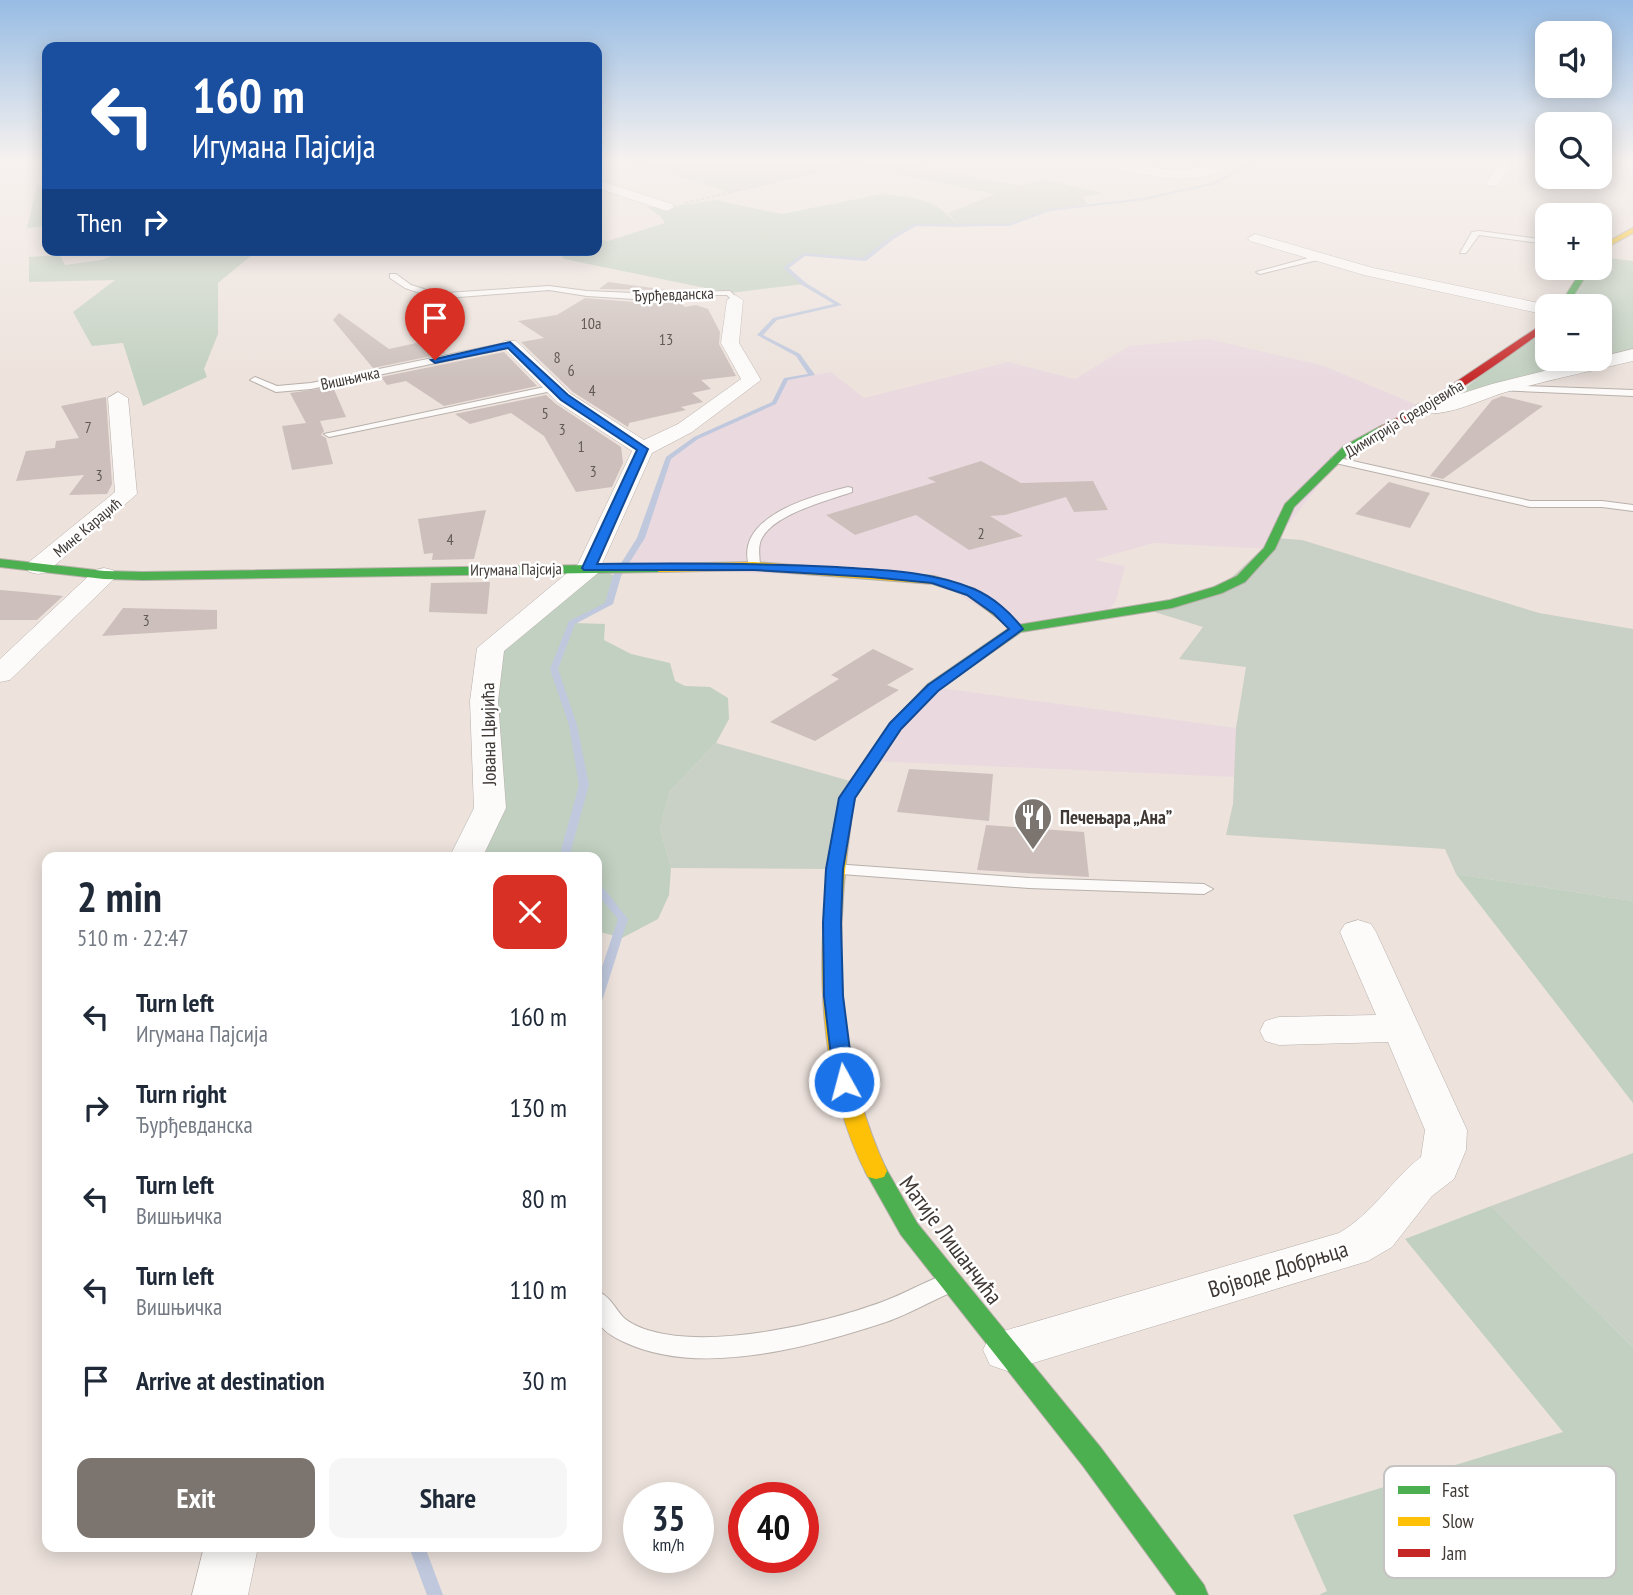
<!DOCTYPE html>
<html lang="en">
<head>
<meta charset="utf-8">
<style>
  :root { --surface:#fff; --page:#f6f6f7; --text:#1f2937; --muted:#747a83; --accent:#7c746f }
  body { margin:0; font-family:"PT Sans Narrow",sans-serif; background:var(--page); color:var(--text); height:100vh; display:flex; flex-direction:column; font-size:26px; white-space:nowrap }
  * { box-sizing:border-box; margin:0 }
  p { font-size:23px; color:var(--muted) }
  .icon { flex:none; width:38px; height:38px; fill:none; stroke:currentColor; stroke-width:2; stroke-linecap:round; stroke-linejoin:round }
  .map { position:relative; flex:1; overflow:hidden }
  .side { position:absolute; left:42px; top:852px; width:560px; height:700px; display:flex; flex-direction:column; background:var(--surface); border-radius:14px; box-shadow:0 4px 18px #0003 }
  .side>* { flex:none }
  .hud { position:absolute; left:42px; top:42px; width:560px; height:214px; border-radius:14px; box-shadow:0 4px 18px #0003; background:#1a4fa0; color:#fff; overflow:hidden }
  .buttons { position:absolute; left:1535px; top:21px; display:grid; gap:14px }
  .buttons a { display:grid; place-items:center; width:77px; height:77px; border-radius:14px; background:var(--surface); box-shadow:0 4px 18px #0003; font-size:35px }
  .speed { position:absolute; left:623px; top:1482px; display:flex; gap:14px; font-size:35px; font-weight:700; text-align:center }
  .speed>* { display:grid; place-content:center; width:91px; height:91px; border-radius:50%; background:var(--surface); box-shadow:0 4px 18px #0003; line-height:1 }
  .speed small { font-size:18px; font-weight:400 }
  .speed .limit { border:10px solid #d22; background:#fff; color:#111 }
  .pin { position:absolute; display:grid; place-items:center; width:60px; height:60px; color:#fff; margin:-72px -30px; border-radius:50% 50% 50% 0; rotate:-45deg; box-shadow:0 0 7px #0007 }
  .pin .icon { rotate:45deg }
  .me { position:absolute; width:77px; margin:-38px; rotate:353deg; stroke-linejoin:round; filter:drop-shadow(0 0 5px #0008) }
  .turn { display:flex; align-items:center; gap:24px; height:147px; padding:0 35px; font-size:32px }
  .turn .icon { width:91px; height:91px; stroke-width:2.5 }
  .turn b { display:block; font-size:49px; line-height:60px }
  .then { display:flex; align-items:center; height:66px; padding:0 35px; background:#0003; gap:14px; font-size:26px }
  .round { display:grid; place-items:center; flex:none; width:74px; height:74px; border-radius:14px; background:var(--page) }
  .headline { display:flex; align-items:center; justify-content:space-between; height:119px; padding:0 35px }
  h1 { font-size:42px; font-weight:800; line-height:52px }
  .button { display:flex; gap:14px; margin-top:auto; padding:14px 35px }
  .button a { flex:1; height:80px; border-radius:14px; background:var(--accent); color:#fff; font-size:28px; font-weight:800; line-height:80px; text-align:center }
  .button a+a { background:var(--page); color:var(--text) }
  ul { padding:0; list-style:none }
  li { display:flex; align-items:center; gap:21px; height:91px; padding:0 35px }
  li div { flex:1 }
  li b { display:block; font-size:26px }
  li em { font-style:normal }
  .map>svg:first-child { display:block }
</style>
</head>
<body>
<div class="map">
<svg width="1633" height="1595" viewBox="0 0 1633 1595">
  <rect width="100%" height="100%" fill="#ede2dc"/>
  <g fill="#eadae0">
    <path d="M1208,339L1324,366L1424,408L1348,448L1269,549L1153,543L1094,560L1125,566L1116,601L1104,616L1017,629L934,580L623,568L641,538L668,458L696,438L774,403L786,379L831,372L864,398L1008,362L1075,379L1129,346Z"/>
    <path d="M933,687L1236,728L1235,777L872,761Z"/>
  </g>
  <g fill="#c9d0c5">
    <path d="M627,160H893L1021,186L1042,179L1103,193L1083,197L1087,204L1049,210L1009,225L959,227L948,213L995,194L850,165L731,193Z"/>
    <path d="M1274,538L1302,540L1539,613L1633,629V901L1456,874L1445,849L1226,835L1233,804L1236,728L1246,667L1179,659L1203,627L1145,609L1218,590Z"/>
    <path d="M716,743L857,783L834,869L671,868L660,828L669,792Z"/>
    <path d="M1633,1153V1347L1491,1206Z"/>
  </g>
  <g fill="#c1d0c0">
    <path d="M47,184V226L27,228L37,185Z"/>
    <path d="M881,194C915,197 936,198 959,227L915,226L893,237L864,260L804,254L786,268L804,284L730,293L564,259L557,250H597V239L608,241L665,223L660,216L647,207H667L716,200L782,214Z"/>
    <path d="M128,250H258L218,283V334L204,369L207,377L143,406L123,343L92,346L73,312L115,280L29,282V257L60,255L65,265L101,260Z"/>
    <path d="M1600,257L1633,261V355L1443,406L1547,322V359H1600V306H1563L1587,268H1600Z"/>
    <path d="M589,568L617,576L609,604L574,623L605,624L604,640L631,654L670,663L675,681L685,686L710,687L728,698L729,719L716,743L669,792L660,828L671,868L669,895L658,919L622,938L597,931V858H465L490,808L491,648Z"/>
    <path d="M1456,874L1633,901V1103Z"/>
    <path d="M1491,1206L1633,1347V1595H1319L1327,1591L1293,1515L1563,1432L1405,1239Z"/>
  </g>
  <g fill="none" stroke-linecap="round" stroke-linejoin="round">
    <g fill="#bfc8dd" fill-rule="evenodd">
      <path d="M1256,160H1260L1216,184L1144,200L1050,211L1009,226H916L895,238L866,261L805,256L789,268L806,283L842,305L777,320L763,335L800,354L815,375L788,380L776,404L698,439L671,459L645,538L621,576L613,604L575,624L558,669L577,725L589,785L571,850L577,858H566L561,850L579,785L569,725L550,669L569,621L605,603L613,576L637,538L666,457L694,437L772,402L784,378L808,374L796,356L757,335L773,318L834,304L802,285L784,269V267L804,253L863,258L891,236L913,224H1008L1049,209L1144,198L1214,182Z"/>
      <path d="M597,884L601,885L628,919L603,998L601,1001L597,1002V982L618,919L597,894Z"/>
      <path d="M409,1547H425L443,1595H427Z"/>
    </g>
  </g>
  <g fill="#cdc0bc">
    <path d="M608,282L668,290L599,289Z"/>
    <path d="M585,298L634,302L678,300L685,307L696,305L708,309L720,332L719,344L736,376L701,380L711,389L692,393L703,402L681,407L686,410L629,423L628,427L573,392L521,342L544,338L518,321L557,315Z"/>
    <path d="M339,313L389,349L430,340L446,353L373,368L333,320Z"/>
    <path d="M504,352L537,386L444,406L406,381L387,385L381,377Z"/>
    <path d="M333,387L346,417L320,421L324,431L321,435L326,438L333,464L292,470L282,426L306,423L290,393Z"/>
    <path d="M546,395L556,404L621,447L623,463L612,487L576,492L544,436L511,413L470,424L455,414Z"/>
    <path d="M1502,396L1543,406L1443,479L1430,476L1492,400Z"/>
    <path d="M106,397L112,484L107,494L69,495L84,475L16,481L26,451L55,448L56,441L79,438L61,406Z"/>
    <path d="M981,461L1021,483L1093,481L1108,510L1074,512L1066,497L1005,515L990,516L1023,536L969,550L916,515L855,535L826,515L936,482L927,478Z"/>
    <path d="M1389,482L1430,493L1410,528L1355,514Z"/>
    <path d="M486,510L474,559L432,560L433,553L424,554L418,519Z"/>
    <path d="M490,582L487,614L429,612L431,583Z"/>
    <path d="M0,590L24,592L63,596L37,620H0Z"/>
    <path d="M123,608L217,610V629L102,636Z"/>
    <path d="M873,649L914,669L887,685L899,690L815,741L770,722L839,679L831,675Z"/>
    <path d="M909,769L993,774L989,821L897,812Z"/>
    <path d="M986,825L1084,832L1089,877L977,870Z"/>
  </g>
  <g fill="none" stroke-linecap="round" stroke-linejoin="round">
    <defs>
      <g id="lane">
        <path d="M1479,231L1547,240V244L1479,235L1466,253H1460L1472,232Z"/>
        <path d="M1319,255L1322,259L1260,274L1256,272Z"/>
        <path d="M390,274H396L411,285L427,290L446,293L549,286L587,291L634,293L730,291L739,300L735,303L727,295H718L634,299L587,296L549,290L446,298L426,295L405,288L390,278Z"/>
        <path d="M510,342L515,345L513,347L311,389L276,392L250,380L255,377L277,386L311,383Z"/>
        <path d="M554,385L559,388L557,390L329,437L324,434Z"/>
        <path d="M1499,385L1633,390V396L1496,390L1494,388Z"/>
        <path d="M1335,457L1530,501H1602L1633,505V511L1602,507H1530L1331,462V458Z"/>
        <path d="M848,487L852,488V492C827,501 768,515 760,543C758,550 760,559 760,566L754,570L750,569C731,517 812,496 848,487Z"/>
        <path d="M834,864L1029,878L1204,884L1213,889L1204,894L1029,888L828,873L826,869L828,865Z"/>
        <path d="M946,1274L954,1277L957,1284L954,1291C931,1301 909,1314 886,1322C810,1347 700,1378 624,1342C613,1337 600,1330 597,1318C595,1310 597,1298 597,1291C610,1296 614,1307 623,1317C629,1323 642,1329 651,1331C713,1349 822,1324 882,1302C904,1294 924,1282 946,1274Z"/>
      </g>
      <g id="street">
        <path d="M1093,160C1122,157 1151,170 1181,170C1201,170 1217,158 1235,160C1201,195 1135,172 1095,163Z"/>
        <path d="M1501,160H1513L1498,186H1488L1486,183Z"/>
        <path d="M597,180L672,204L674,207L667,211L597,188Z"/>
        <path d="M1255,234L1373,268L1553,306H1547V315L1364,275L1250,241L1248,238Z"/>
        <path d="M735,295L743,300L739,343L761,380L692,432L652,453L598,573L504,651L498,701L506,808L482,858H449L474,808L470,701L477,648L578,564L632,451L557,402L501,345L504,341H516L571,394L644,440L678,424L741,379L721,343L727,300Z"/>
        <path d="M1633,349V361C1591,371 1548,380 1506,392C1479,400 1445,419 1417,412L1414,408L1417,404L1441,400L1492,384Z"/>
        <path d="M118,392L128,398L137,494L47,572L38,574L29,572L26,567L29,562L115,492L108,398Z"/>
        <path d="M104,568L113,570L116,575L113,580L10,680L0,682V659L95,570Z"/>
        <path d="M1358,920L1371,924L1376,932L1467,1130L1466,1150L1454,1179L1432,1196L1392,1247L1368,1261L1007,1371L990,1365L983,1350L990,1335L1339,1233C1374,1213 1390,1181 1421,1157L1425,1130L1388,1042L1279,1045L1265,1041L1260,1031L1265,1021L1279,1017L1376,1015L1340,932L1345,924Z"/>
        <path d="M204,1547H258L248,1595H192Z"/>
      </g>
      <g id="fast">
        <path d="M1583,268H1591L1567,306H1559Z"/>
        <path d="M1383,425L1388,428L1387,430L1352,450L1294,507L1275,549L1245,582L1222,593L1172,608L1021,632L938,690L901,729L855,798L849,825H837L835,822L839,798L888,726L928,684L1012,626L1170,600L1214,587L1237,576L1264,548L1285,504L1344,446Z"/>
        <path d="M0,559L104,571L143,572L659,564L665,568L659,572L143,580L104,579L0,567Z"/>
        <path d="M876,1163L884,1165L917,1223L1101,1448L1204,1585L1208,1595H1177L1083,1466L901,1235L865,1171L868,1165Z"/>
      </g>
      <g id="slow">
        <path d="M1633,228V233L1600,251V246Z"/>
        <path d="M754,562L934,576L975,589L1003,608L1024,629L1017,633L967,595L933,584L754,570L659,572L653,568L659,564Z"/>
        <path d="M843,817L851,822C834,940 835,1061 887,1171L884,1177L876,1179L868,1177C812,1069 816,939 835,822Z"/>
      </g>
      <path id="jam" d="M1547,321V328C1495,366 1444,402 1387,430L1378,428L1420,406Z"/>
    </defs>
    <use href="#lane" stroke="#b8b0ab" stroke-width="2"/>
    <use href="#street" stroke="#b8b0ab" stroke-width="1"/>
    <use href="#fast" stroke="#b8b0ab" stroke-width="2"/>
    <use href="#slow" stroke="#b8b0ab" stroke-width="2"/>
    <use href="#jam" stroke="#b8b0ab" stroke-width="2"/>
    <g stroke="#c8c5c4" stroke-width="2" stroke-dasharray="3.5 2" stroke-linecap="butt">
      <path d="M597,161L608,160"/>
      <path d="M685,203L865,160"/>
    </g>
    <use href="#lane" fill="#fcfbfa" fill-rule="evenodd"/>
    <use href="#street" fill="#fcfbfa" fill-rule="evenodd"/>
    <use href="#fast" fill="#4caf50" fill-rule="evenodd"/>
    <use href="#slow" fill="#ffc107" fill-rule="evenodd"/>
    <use href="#jam" fill="#c62828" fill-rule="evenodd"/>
  </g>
  <linearGradient id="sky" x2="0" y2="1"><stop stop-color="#97bce4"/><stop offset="0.42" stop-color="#f7f2ef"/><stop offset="1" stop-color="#f7f2ef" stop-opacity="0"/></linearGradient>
  <rect width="1633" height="383" fill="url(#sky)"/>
  <path fill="#1a73e8" stroke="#114b97" stroke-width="2" d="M510,342L568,395L648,449L597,564C677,563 757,563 837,567C883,570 932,571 974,589C993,597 1011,613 1023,629L938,691L901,729L855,798L843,869L841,923L843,996L854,1082L851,1088L844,1090L837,1088L834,1082L824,996L823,923L826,869L839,798L890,723L928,685L1009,629L994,614L967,595L932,583L871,577L754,570H584L582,568L637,450L561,400L508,348L435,363L431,360Z"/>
  <defs>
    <symbol id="restaurant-pin" viewBox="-11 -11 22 30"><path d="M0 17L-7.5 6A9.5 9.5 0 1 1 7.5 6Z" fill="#7c746f" stroke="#fff"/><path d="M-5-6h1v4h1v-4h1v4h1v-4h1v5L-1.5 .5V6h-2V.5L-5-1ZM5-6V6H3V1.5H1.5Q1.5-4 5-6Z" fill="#fff"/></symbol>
  </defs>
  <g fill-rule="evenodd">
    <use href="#restaurant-pin" x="1011" y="795" width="44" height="60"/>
  </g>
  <g text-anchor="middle" stroke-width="5" stroke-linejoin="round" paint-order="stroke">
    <g font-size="16" fill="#3f3834" stroke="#fff">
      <text transform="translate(673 294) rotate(-2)" y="6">Ђурђевданска</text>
      <text transform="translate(350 378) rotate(-12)" y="6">Вишњичка</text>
      <text transform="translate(1404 418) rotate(-31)" y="6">Димитрија Средојевића</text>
      <text transform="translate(87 527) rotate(-40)" y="6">Мине Караџић</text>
      <text transform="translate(516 569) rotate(-1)" y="6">Игумана Пајсија</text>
    </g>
    <g font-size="16" fill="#625a56">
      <text x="591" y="329">10a</text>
      <text x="666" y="345">13</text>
      <text x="557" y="363">8</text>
      <text x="571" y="376">6</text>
      <text x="592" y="396">4</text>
      <text x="545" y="419">5</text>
      <text x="88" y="433">7</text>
      <text x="562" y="435">3</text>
      <text x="581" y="452">1</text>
      <text x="593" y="477">3</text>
      <text x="99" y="481">3</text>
      <text x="981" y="539">2</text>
      <text x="450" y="545">4</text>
      <text x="146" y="626">3</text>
    </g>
    <g font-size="19" fill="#3f3834" stroke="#fff">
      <text transform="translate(488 734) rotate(-91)" y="7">Јована Цвијића</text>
    </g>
    <g font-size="19" font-weight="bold" fill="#3f3834" stroke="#fff" text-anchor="start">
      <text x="1060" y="824">Печењара „Ана”</text>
    </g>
    <g font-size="23" fill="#3f3834" stroke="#fff">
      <text transform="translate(951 1240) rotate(53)" y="8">Матије Лишанчића</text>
      <text transform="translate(1278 1269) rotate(-17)" y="8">Војводе Добрњца</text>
    </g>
  </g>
  <rect x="1384" y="1466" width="232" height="112" rx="10" fill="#fff" stroke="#c5c3c2" stroke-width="2"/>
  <rect x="1398" y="1486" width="32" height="8" fill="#4caf50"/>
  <rect x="1398" y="1517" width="32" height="9" fill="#ffc107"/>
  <rect x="1398" y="1549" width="32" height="8" fill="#c62828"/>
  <g font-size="19" fill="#3f3834">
    <text x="1442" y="1497">Fast</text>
    <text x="1442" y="1528">Slow</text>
    <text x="1442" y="1560">Jam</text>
  </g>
</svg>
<div class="buttons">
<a><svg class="icon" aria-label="sound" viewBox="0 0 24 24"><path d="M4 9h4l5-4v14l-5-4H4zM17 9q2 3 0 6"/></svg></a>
<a><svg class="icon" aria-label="search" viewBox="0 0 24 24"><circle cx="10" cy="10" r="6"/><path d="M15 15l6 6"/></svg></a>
<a>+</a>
<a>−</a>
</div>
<div class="speed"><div>35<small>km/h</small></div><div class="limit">40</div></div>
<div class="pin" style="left:435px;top:360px;background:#d93025"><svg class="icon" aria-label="arrive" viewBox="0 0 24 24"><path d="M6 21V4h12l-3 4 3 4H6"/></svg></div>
<svg class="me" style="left:844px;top:1082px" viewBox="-20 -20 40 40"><circle r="17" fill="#1a73e8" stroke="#fff" stroke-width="3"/><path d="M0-11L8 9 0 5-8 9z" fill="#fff"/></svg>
<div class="hud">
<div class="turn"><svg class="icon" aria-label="left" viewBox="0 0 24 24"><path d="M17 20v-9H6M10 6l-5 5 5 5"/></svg><div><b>160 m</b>Игумана Пајсија</div></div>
<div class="then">Then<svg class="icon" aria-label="right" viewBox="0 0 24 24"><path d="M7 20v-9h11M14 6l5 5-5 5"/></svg></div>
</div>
<section class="side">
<div class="headline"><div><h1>2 min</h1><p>510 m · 22:47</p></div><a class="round" style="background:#d93025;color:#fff"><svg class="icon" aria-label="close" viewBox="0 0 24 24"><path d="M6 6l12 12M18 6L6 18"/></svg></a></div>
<ul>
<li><svg class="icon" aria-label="left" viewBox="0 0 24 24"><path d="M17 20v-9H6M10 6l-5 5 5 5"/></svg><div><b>Turn left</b><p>Игумана Пајсија</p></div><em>160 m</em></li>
<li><svg class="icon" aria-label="right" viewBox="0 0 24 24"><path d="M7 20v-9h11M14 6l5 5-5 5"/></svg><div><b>Turn right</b><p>Ђурђевданска</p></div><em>130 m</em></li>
<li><svg class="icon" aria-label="left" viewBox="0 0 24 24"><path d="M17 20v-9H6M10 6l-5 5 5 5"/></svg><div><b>Turn left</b><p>Вишњичка</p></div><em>80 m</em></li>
<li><svg class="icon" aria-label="left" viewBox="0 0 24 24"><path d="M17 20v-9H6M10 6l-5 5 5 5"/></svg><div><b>Turn left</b><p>Вишњичка</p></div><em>110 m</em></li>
<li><svg class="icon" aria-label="arrive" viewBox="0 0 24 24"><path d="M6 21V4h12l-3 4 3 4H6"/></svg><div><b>Arrive at destination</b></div><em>30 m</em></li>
</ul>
<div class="button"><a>Exit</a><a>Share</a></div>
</section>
</div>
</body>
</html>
